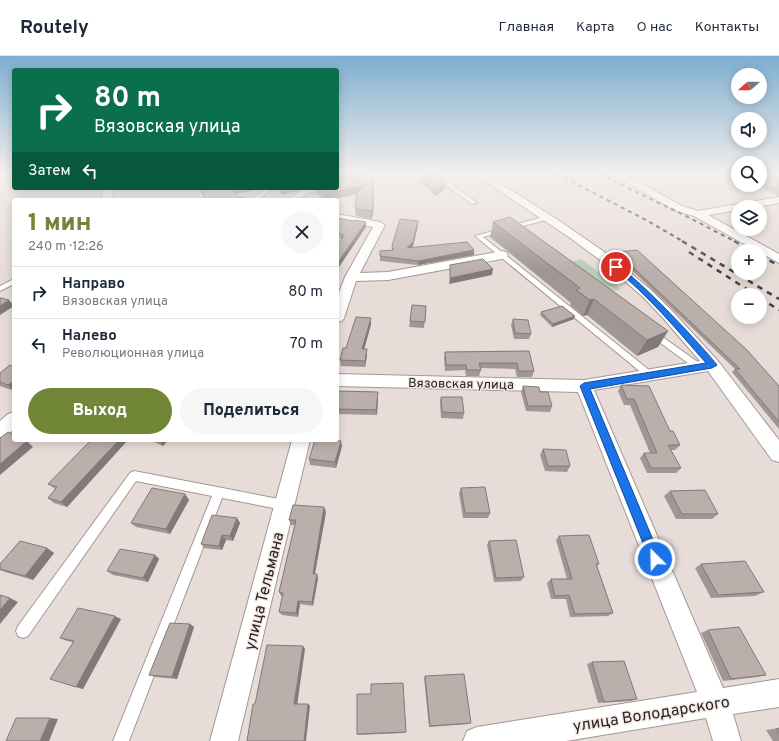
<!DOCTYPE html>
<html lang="ru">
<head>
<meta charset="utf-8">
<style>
  :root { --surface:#fff; --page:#f6f6f7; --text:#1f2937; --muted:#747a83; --line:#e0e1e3; --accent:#718637 }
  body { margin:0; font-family:Overpass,sans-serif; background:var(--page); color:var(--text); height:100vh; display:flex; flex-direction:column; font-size:15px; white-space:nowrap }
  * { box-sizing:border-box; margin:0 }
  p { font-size:13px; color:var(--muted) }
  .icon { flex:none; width:22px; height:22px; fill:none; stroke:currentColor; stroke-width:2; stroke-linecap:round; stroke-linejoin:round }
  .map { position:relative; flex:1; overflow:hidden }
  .drawer { position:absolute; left:12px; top:142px; width:327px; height:244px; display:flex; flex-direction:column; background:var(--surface); border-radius:4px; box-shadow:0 2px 10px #0003 }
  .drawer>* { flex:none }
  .top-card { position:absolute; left:12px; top:12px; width:327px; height:122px; border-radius:4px; box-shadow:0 2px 10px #0003; background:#0b6e4f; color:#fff; overflow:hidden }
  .needle { width:26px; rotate:250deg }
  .buttons { position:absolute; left:731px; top:12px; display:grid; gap:8px }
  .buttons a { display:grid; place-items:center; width:36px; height:36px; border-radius:50%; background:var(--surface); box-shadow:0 2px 10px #0003; font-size:20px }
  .pin { position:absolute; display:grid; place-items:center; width:34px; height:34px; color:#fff; margin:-17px; border:2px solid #fff; border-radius:50%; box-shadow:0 1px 4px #0007 }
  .me { position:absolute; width:44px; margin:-22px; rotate:337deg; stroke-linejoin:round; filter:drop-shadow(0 0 3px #0008) }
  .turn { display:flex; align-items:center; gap:14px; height:84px; padding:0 16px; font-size:18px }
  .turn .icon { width:52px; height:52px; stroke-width:2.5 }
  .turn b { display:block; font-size:28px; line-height:34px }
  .then { display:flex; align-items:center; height:38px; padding:0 16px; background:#0003; gap:8px; font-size:15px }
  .round { display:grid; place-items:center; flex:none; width:42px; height:42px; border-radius:21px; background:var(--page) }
  .summary { display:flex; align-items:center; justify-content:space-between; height:68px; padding:0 16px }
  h1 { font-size:24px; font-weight:800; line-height:30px; color:var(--accent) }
  .primary-button { display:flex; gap:8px; margin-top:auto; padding:8px 16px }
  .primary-button a { flex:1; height:46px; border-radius:24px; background:var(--accent); color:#fff; font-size:16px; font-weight:800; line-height:46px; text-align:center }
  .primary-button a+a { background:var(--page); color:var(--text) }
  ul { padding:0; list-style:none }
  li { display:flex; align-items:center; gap:12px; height:52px; padding:0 16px; border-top:1px solid var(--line) }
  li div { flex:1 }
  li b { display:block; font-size:15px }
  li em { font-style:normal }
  header { display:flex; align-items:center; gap:24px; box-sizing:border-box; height:56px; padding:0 20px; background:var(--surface); border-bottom:1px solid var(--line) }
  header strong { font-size:19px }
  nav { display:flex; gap:22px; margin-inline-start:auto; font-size:14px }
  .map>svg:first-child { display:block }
</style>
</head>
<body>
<header>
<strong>Routely</strong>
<nav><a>Главная</a><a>Карта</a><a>О нас</a><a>Контакты</a></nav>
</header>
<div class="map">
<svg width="779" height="685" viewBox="0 0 779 685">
  <rect width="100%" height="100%" fill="#e7dcd8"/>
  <path fill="#bbccba" d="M581,203L621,233L604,238L563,208Z"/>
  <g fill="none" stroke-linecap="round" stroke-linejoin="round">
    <defs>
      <g id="service">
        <path d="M403,118H408L414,123L439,119L477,147L472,148L436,122L413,126Z"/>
        <path d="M267,132H273L259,143H255V141Z"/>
        <path d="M547,160L549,161V163L483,181L654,318L655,320L654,322H648L475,180Z"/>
        <path d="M14,223V228L0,235V230Z"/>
        <path d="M654,275L702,309L703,311L702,313H696L651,280L650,278Z"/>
        <path d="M134,415L284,444L288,445L289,449L288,453L284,454L222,442L129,685H113L212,440L136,425L28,580L23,582L18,580L16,575L18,570L130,417Z"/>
      </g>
      <g id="minor">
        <path d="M377,118H396L391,121L337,131V125Z"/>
        <path d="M474,118H485L558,164L613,202L652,235L673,256L718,305L779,384V406L772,404L708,315L594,334L723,632L779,623V651L733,658L741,685H713L706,662L566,685H463L467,675L477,671L697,636L578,336L337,330V318L584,324L700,305L663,262L643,241L604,207L569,181Z"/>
        <path d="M613,118H624L682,150L698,155L779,141V147L757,151H738V154L708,159L779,198V207L694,160L674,154Z"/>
        <path d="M102,132H112L113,144H103Z"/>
        <path d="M305,132H324L322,134L308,137L298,144H286Z"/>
        <path d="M337,158L380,166L385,169L360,217L388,216L502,195L506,196L508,199L506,202L502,203L388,224L356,225L344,262L342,265L337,266V242L345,221L373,171L337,164Z"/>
        <path d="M14,356V373L6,380L0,382V365L8,358Z"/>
        <path d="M292,384H310L238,685H210Z"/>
      </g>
    </defs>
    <use href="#service" stroke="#a29894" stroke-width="2"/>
    <use href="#minor" stroke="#a29894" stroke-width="2"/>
    <use href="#service" fill="#fff" fill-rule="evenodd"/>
    <use href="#minor" fill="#fff" fill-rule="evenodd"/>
    <g stroke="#45403e" stroke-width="2" stroke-dasharray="4 4" stroke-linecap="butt">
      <path d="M557,118L646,164L684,186"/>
      <path d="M599,118L684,159L736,186"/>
    </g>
    <g stroke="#45403e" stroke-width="2.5" stroke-dasharray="5.5 5.5" stroke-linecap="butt">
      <path d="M682,185L779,243"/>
      <path d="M734,185L752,195"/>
      <path d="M689,196L756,239"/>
      <path d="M760,199L779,210"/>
      <path d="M760,242L779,254"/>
    </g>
  </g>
  <g fill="#a09693">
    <path d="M733,118H738V120Z"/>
    <path d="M760,118L779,121V140L757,129H760Z"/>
    <path d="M419,121L446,127L445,132L436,140L419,126Z"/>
    <path d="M374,129L373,159L371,163L356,160L355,152L356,138L331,144H323L316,137L315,132H337Z"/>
    <path d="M199,132H264L235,138L236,140L245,144H205Z"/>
    <path d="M276,132H302L297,135L282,139Z"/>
    <path d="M337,162L366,171L342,183L337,182Z"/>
    <path d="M493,166L668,275L658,291L637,300L587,259L583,260L570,249L571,247L490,181Z"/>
    <path d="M418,169L413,190L411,192L474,199L418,209L380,205V195L392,194V190Z"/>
    <path d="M617,196L779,330V373L732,316L735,313L616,199Z"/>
    <path d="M426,250L424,272L409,271L410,265Z"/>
    <path d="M541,256L574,263L552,271L540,259Z"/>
    <path d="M371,262V268L364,293L367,299L365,311L341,310L340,304L346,292Z"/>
    <path d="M513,263L531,278L529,283H514L511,269Z"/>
    <path d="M529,295L534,315L532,321H517L515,313L480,312L481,314L479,320H466L465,314L445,315L444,302L445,296Z"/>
    <path d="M12,310L14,335L0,330V326Z"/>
    <path d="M621,329L670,375L680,389L675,394H671L681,412L676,417H647L640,402L644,397H650L630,349H624L618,335Z"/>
    <path d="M523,330L552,350L550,356L526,355L521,336Z"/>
    <path d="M337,335L378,336L377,359L337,358Z"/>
    <path d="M441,341L464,357L463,363L441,362L440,346Z"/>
    <path d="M149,384H168L163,390Z"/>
    <path d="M127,385L67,451L54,447L48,442L55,433L48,428Z"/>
    <path d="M342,390L336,412L310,409L309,403Z"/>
    <path d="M543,393L570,410L567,416L545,415L540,399Z"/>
    <path d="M461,432L490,457L488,462H463L459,437Z"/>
    <path d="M670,435L718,458L712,463H676L664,440Z"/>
    <path d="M185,438L189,444L170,478L136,471L131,467Z"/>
    <path d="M326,456L315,518H317L318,522L313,550L300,548L298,561L282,559L279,556L283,540H281L279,536L295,469H291L289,464Z"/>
    <path d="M237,462L240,467L233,485L226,484L222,494L204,492L201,488Z"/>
    <path d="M559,480L599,508L597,510L613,557L608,560L570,561L566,543H551L547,527L551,523H567L556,484Z"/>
    <path d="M489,485L524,521L521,525L494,526L487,489Z"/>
    <path d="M47,492L54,497L33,524L5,516L0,514V508Z"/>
    <path d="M155,499L159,503L148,526L113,519L107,515Z"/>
    <path d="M701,508L764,536L755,540L711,542L695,512Z"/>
    <path d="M121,563L83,633L76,631L73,586L67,585L60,582Z"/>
    <path d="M190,568L194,571L177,623L155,621L149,619Z"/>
    <path d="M708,574L766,619L757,621L723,625L701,577Z"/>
    <path d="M592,606L637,643L631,645L598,647L587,608Z"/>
    <path d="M425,620L471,667L469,668L429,671L424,622Z"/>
    <path d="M779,672V685H773L766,674Z"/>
    <path d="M406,676L405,677L358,679L357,678Z"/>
  </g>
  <g fill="#827a78">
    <path d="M337,118H357V120L337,123Z"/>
    <path d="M446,127L445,132L436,140V135Z"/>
    <path d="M366,129V136L331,144H324V138Z"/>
    <path d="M374,129L373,159L371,163V155Z"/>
    <path d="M230,132H264L232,139Z"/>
    <path d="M281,132H302L297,135L282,139Z"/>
    <path d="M245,142V144H235Z"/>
    <path d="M418,165V169L413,190L407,197V192Z"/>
    <path d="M366,166V171L337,214V208Z"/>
    <path d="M474,194V199L418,209V205Z"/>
    <path d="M493,213L492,219L449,228L450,222Z"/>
    <path d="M594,243L587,259L583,260L590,244Z"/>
    <path d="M9,244L14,250L0,259V250Z"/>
    <path d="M575,260L574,263L552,271L553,268Z"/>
    <path d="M371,262V268L363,298L362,293Z"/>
    <path d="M668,275L658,291L637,300L647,284Z"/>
    <path d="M367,293V299L365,311V305Z"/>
    <path d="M14,325V335L8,329Z"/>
    <path d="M378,336V342L377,359L376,354Z"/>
    <path d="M119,384H126L127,385L67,451L61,446Z"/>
    <path d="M160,384H168L163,390Z"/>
    <path d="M27,385L33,391L0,419V408Z"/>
    <path d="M341,385L342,390L336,412L335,406Z"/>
    <path d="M185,438L189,444L170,478L166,473Z"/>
    <path d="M324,451L326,456L314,522L313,518Z"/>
    <path d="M237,462L240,467L233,485L230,480Z"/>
    <path d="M222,479L226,484L222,494L219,490Z"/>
    <path d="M47,492L54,497L33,524L25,520Z"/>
    <path d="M155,499L159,503L148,526L143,522Z"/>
    <path d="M317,518L318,522L313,550L312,546Z"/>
    <path d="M10,542L18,546L0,568V554Z"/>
    <path d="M298,545L300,548L298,561L296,557Z"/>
    <path d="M115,560L121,563L83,633L76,631Z"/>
    <path d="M190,568L194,571L177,623L172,621Z"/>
    <path d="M303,590L305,593L297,650L294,648Z"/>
    <path d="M308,648L310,650L306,685H304Z"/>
    <path d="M50,662L58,663L49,685H40Z"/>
  </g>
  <g fill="#baafab" stroke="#827a78">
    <path d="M760,118H770L779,121V134L760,126Z"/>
    <path d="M435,119L446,127L436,135L419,121Z"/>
    <path d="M365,120L371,124L373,122V152L371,155L355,152L357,136L366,129L324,138L317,132H337V125Z"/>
    <path d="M200,132H231L236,140L245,142L235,144H207Z"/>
    <path d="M510,161L668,275L647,284L594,243L590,244L576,234L580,232L493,166Z"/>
    <path d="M337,162L354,165L355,164L366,166L337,208V190L344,179L337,177Z"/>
    <path d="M400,163L418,165L413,186L407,192L467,186L474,194L418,205L380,200V195L393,194L392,190Z"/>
    <path d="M637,194L747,294L779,330V366L735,313H740L617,196Z"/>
    <path d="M483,203L493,213L450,222V209Z"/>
    <path d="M0,242L9,244L0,250Z"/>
    <path d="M412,249L426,250L425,266L410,265Z"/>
    <path d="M562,250L575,260L553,268L541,256Z"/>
    <path d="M356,261L371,262L362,293H367L365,305L340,304L343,292H346Z"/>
    <path d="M513,263L528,264L531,278L515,277Z"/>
    <path d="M529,295L534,315H519L517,307H479L481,314H467L466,309H446L445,296Z"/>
    <path d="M14,308V325L8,329L0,326V317L10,309L12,310Z"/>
    <path d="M621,329L649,330L670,375H673L680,389H668L681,412H651L644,397H657L634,343H627Z"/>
    <path d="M523,330L539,331L540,336H548L552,350H528Z"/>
    <path d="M337,335L378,336L376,354L337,353Z"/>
    <path d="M441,341H462L464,357L442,356Z"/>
    <path d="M8,376L14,379V384H25L27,385L0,408V382Z"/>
    <path d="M91,384H119L61,446L48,442L57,431L48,428Z"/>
    <path d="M315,384H334L341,385L335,406L309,403Z"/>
    <path d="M543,393L566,394L570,410H548Z"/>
    <path d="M485,431L490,457H465L461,432Z"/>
    <path d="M152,432L185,438L166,473L131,467Z"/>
    <path d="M705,434L718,458H682L670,435Z"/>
    <path d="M293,449L324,451L313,518H317L312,546L298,545L296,557L279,556L283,537L279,536L296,464H289Z"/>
    <path d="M212,459L237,462L230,480L222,479L219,490L201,488Z"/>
    <path d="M589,479L599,508H596L613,557L575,558L569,539L555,540L551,523H572L559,480Z"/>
    <path d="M516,484L524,521L496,522L489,485Z"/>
    <path d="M20,485L47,492L25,520L0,513V508Z"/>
    <path d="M120,493L155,499L143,522L107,515Z"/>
    <path d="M745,505L764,536L718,539L701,508Z"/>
    <path d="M0,539L10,542L0,554Z"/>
    <path d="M78,552L115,560L76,631L50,623L74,585L60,582Z"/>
    <path d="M170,567L190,568L172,621L149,619Z"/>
    <path d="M739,571L766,619L731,623L708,574Z"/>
    <path d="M267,589L303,590L294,648H308L304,685H247L253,648H255Z"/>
    <path d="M624,605L637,643L604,646L592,606Z"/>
    <path d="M464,618L471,667L430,670L425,620Z"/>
    <path d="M403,627L406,676L357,678V638H371V628Z"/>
    <path d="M16,662H50L40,685H6Z"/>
    <path d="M779,672V677L776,673Z"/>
  </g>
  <linearGradient id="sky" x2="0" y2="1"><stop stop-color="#7daed0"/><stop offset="0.55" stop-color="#f4efed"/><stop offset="1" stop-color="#f4efed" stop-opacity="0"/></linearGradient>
  <rect width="779" height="214" fill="url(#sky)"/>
  <path fill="#1a73e8" stroke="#114b97" d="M614,209C626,208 707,295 717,309L712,312L590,333L661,503L660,507L655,509L651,507L580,330L584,327L706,307C677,274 648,239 614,212Z"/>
  <g text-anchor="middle" stroke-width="3" stroke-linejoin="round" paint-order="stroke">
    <g font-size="13" fill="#282422" stroke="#f5e9e5">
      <text transform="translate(461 327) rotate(1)" y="5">Вязовская улица</text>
    </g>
    <g font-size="16" fill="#282422" stroke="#f5e9e5">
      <text transform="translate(263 535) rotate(-76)" y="6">улица Тельмана</text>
      <text transform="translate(651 657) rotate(-9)" y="6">улица Володарского</text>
    </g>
  </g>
</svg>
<div class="buttons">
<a><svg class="needle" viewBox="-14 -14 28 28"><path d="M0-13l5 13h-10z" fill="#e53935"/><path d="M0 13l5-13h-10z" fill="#747a83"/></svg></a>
<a><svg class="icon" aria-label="sound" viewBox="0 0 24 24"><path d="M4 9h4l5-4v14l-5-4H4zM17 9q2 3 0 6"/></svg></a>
<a><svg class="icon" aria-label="search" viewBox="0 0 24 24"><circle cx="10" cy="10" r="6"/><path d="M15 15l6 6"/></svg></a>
<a><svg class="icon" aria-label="layers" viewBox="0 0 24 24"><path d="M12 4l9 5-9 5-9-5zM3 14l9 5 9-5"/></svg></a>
<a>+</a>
<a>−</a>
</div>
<div class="pin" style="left:616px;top:211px;background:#d93025"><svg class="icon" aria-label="arrive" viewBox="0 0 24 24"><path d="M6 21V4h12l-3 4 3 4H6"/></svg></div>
<svg class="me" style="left:655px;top:503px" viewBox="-20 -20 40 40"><circle r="17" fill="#1a73e8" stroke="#fff" stroke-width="3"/><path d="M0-11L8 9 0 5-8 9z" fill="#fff"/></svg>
<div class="top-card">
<div class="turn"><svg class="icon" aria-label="right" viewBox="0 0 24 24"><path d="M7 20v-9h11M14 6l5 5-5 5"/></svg><div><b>80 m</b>Вязовская улица</div></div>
<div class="then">Затем<svg class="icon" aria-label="left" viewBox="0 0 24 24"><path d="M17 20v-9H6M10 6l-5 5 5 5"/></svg></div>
</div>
<section class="drawer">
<div class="summary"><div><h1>1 мин</h1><p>240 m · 12:26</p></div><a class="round"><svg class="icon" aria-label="close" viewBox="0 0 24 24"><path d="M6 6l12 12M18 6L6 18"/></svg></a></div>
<ul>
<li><svg class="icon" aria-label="right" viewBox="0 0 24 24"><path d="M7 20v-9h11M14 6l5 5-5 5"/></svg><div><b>Направо</b><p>Вязовская улица</p></div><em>80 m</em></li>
<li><svg class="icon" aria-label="left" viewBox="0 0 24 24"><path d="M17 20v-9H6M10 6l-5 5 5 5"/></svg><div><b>Налево</b><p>Революционная улица</p></div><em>70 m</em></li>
</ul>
<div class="primary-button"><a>Выход</a><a>Поделиться</a></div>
</section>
</div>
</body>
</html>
